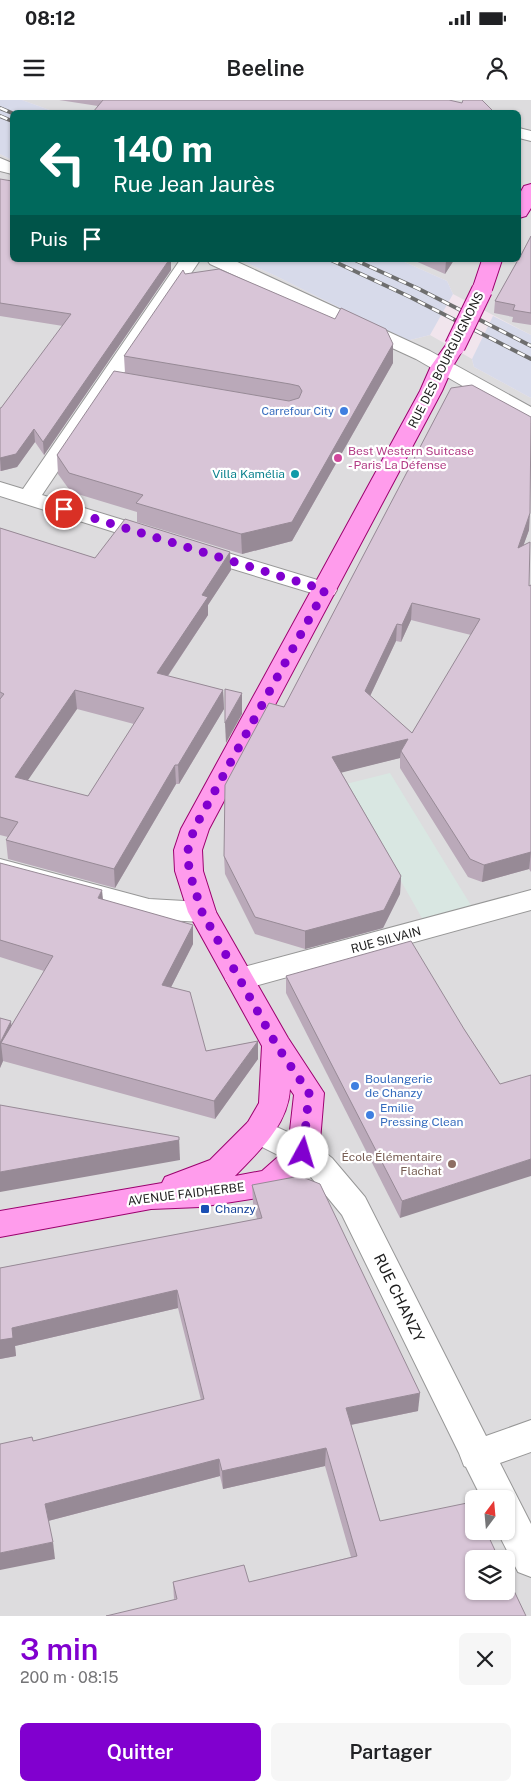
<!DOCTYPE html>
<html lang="fr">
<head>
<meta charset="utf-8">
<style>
  :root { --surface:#fff; --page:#f6f6f6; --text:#202124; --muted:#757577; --accent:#8100cf }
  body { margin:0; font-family:"Public Sans",sans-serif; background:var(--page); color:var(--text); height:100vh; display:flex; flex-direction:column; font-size:19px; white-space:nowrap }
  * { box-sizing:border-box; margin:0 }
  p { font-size:16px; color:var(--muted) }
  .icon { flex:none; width:28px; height:28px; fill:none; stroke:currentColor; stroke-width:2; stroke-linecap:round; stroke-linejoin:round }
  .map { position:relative; height:1516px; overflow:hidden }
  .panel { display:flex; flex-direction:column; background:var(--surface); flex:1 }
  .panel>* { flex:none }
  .top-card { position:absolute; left:10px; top:10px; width:511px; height:152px; border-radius:8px; box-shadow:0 1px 4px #0004; background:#00695c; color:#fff; overflow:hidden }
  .needle { width:32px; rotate:16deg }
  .controls { position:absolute; left:465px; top:1390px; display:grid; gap:10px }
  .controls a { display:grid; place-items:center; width:50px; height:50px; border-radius:8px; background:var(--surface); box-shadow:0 1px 4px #0004; font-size:25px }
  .pin { position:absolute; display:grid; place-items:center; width:42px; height:42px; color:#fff; margin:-21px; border:2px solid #fff; border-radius:50%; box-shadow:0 1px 5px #0007 }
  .me { position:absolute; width:55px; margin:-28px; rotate:6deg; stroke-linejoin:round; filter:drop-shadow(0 0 4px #0008) }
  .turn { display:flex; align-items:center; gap:18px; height:105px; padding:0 20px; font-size:22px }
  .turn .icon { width:65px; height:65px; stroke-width:2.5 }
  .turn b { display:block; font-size:35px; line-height:42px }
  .then { display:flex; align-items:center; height:48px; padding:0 20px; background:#0003; gap:10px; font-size:19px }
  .round { display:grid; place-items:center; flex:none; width:52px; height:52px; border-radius:8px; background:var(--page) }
  .overview { display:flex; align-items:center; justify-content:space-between; height:85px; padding:0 20px }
  h1 { font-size:30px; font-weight:600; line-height:38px; color:var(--accent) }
  .button { display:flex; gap:10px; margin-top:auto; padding:10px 20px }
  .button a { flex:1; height:58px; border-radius:8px; background:var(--accent); color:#fff; font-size:20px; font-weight:600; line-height:58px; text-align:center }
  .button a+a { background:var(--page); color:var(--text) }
  .status { display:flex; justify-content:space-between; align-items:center; height:35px; padding:0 25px; background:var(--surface); direction:ltr }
  .status svg { height:14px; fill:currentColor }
  header { display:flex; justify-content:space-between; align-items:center; height:65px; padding:0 20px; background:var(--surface); font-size:22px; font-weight:600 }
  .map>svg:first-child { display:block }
</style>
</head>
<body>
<div class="status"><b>08:12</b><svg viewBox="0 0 49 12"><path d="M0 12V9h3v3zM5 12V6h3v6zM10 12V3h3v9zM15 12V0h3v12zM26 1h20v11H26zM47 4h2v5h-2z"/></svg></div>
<header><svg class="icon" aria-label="menu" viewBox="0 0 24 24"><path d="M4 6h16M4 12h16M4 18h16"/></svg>Beeline<svg class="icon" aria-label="person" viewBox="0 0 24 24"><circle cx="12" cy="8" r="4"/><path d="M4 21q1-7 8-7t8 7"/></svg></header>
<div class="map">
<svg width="531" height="1516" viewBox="0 0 531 1516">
  <rect width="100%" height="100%" fill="#f1e5ed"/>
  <g fill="#dddcde" fill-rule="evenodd">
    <path d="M22,0H531V235L453,194L447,181L400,160H519V12H55Z"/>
    <path d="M0,54L12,60V160H240L276,176L406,241L430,235L472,259L474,267L531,298V1516H0ZM474,1399H506V1431H474ZM474,1459H506V1491H474Z"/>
  </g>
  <g fill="#d7daea">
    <path d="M0,0H22L55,12H12V60L0,54Z"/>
    <path d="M240,160H400L447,181L453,194L430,235L406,241L276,176Z"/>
    <path d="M493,216L531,235V298L474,267L472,259Z"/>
  </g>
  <path fill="#d9e7e2" d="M390,673L472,807L423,820L346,684Z"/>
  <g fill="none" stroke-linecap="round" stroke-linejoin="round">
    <defs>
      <g id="minor">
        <path d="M519,28L531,31V41L519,38Z"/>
        <path d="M0,58L12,63V74L0,71Z"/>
        <path d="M180,160H200L42,395L162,432L166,437L162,442L154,444L146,442L0,396V382L23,389Z"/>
        <path d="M207,160H233L430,251L531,307V323L523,321L416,259L210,164Z"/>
        <path d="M195,443L334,485L337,490L334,495L325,497L187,455L183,450L187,445Z"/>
        <path d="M0,759L149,799L202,802L212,805L216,812L212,819L202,822L149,819L0,779Z"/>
        <path d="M531,790V810L240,890L230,887L225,879L230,871L240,868Z"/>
        <path d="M259,1019L314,1044L332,1058L365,1097L486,1336L531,1320V1352L500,1363L531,1424V1477L518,1472L497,1431H506V1399H482L466,1367L464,1366L459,1353L342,1115L310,1076L292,1062L248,1040L243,1031L248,1022Z"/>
      </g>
      <g id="major">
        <path d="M531,84V108L526,116L519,118V95L524,86Z"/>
        <path d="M482,160H502L492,190L489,194L482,196L475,194L472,190Z"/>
        <path d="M455,240L462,242L465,246L453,266L442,291L209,729L202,750L203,771L216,812L288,938L324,993L319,1053L314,1062L281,1092L270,1096L200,1107L151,1109L0,1137V1111L162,1083L165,1077L210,1060L248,1022L259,1003L262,946L188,812L175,771L174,750L181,729L420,291L431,266L448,242ZM290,989L294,995L288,1048L262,1071L235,1076C259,1051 288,1025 290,989Z"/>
      </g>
    </defs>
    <use href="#minor" stroke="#979797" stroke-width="2"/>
    <use href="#major" stroke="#9b006e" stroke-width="2"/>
    <use href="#minor" fill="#fff" fill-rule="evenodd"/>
    <use href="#major" fill="#ff9cec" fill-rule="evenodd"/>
    <defs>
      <g id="rail">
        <path d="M0,8L12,13"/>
        <path d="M0,16L12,21"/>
        <path d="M331,160L410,197L531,259"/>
        <path d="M355,160L419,189L531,246"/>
      </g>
    </defs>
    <use href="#rail" stroke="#6e6e6e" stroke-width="4"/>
    <use href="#rail" stroke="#fff" stroke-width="2.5" stroke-dasharray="8" stroke-linecap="butt"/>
    <defs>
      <path id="major-bridge" d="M455,246L482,190"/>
    </defs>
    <use href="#major-bridge" stroke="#9b006e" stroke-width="22" stroke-linecap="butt"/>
    <use href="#major-bridge" stroke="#ff9cec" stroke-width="20"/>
  </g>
  <g fill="#baa9b9" fill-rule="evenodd">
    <path d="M59,0H449L494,12H94L98,6Z"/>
    <path d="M0,79L12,160H171V170L44,355L35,342L17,367L1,371H0V308H1L63,226L0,216Z"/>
    <path d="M531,136V225L512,222L513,217L494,213L495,201Z"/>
    <path d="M413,160H454L445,174Z"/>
    <path d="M185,174L393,244V263L292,441L242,454L137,422V412L71,392L58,374L57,355L125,273L124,256Z"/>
    <path d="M451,288L529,430L523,446L529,486L531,485V772L529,769L482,782L468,777L400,668V658L341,672L401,776L400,794L383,828L305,849L255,834L225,774L224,756L284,607ZM411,520L471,535L412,633L370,596L396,541L401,542Z"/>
    <path d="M0,428L95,458L230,452L231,470L208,505V515L168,576L223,590L224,609L179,684H176L115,788L8,759L6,740L8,737L0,735ZM77,609L134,624L88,696L27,681Z"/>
    <path d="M0,763L103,800L193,825V844L171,887L206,951L258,941V959L215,1019L3,961L0,968V918L11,926L44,871L0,857Z"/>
    <path d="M286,876L464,929L500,984L400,1118L286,893Z"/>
    <path d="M252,1085L418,1311L351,1325L380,1421L474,1431L174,1499L173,1482H249L351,1457L325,1366L223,1389L220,1376L48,1421L55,1459L33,1341L201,1300L178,1208L15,1246L16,1256L0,1259V1168L257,1119L253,1103Z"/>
  </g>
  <g fill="#978a96">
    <path d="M169,160H171V170L44,355L43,342Z"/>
    <path d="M446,160H454L445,174Z"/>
    <path d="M393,244V263L292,441L242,454L241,434Z"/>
    <path d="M34,329L35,342L17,367L1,371L0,358Z"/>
    <path d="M530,413L529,430L516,466L518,448Z"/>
    <path d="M230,452L231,470L208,505V515L157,592V573L202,495Z"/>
    <path d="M412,503L411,520L401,542L402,525Z"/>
    <path d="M397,524L396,541L364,609L365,591Z"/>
    <path d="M75,590L77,609L17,696L15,677Z"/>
    <path d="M223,590L224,609L179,684L178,665Z"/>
    <path d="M242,593V614L226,643L225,623Z"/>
    <path d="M408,639L401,651L400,658L332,675V657Z"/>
    <path d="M175,665L176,684L115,788L114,769Z"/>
    <path d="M531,752L529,769L482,782L484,765Z"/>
    <path d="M401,776L400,794L383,828L305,849V831Z"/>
    <path d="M102,790L104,809L98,798Z"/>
    <path d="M193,825V844L163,903L162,885Z"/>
    <path d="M11,921L13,940L1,943L3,961L0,968V943Z"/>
    <path d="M258,941V959L215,1019L214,1001Z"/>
    <path d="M179,1037L180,1060L0,1092V1072Z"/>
    <path d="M531,1059V1076L400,1118L402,1101Z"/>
    <path d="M177,1190L178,1208L15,1246L16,1256L0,1259V1240L12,1228Z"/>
    <path d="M420,1293L418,1311L345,1326L346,1308Z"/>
    <path d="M326,1348L325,1366L223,1389L222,1371Z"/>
    <path d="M219,1359L220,1376L48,1421L45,1404Z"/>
    <path d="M53,1442L55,1459L0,1470V1453Z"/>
  </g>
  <g fill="#d8c5d7" stroke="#978a96" fill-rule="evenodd">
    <path d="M103,0H449L462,3L463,0H482L494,12H93Z"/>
    <path d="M0,79L12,81V96L11,98H12V160H169L43,342L34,329L16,354L0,358V308H1L71,214L0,203Z"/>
    <path d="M531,136V213L513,210L515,205L495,201L518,160H519V159Z"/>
    <path d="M219,169L335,219L341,208L386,229L393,244L292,422L241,434L136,403L143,395L69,373L57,355L114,271L289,301L299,298L302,291L299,286L290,284L124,256L183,170L185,174Z"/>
    <path d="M472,285L531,317L530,413L518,448L530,442L529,486L531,485V752L484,765L470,759L401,651L408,639L332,657L401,776L384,810L305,831L255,817L224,756L225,685L269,603L284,607L451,288ZM412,503L480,519L412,633L365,591L397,524L402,525Z"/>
    <path d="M125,419L230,452L202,495L208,497L157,573L223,590L178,665H175L114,769L6,740L18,722L0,717V599L4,594L0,592V428L95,458ZM75,590L144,608L88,696L15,677Z"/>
    <path d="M225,589L242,593L225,623Z"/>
    <path d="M0,763L102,790L98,798L193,825L162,885L190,892L206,951L258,941L214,1001L1,943L53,856L0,840Z"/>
    <path d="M411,841L464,929L500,984L531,975V1059L402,1101L286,876Z"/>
    <path d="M0,918L11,921L0,943Z"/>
    <path d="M0,1005L179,1037V1040L0,1072Z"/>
    <path d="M300,1076L320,1084L420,1293L346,1308L380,1421L472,1402L474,1406V1431H486L499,1459H474V1491H506V1474L526,1516H106L177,1499L173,1482L244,1465L249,1482L357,1456L326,1348L222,1371L219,1359L45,1404L53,1442L0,1453V1344L32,1337L33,1341L204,1299L177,1190L12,1228L13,1238L0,1240V1168L262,1118L252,1085Z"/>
  </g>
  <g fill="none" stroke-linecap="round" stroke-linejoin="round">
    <path stroke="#8100cf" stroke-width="9" stroke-dasharray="0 16.2" d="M64,409L325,490L194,729L188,750L189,771L202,812L277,946L309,993L303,1053"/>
  </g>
  <g fill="#3f7fe0" stroke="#fff" stroke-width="2">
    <circle cx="344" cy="311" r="5"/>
    <circle cx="355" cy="986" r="5"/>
    <circle cx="370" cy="1015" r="5"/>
  </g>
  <circle fill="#d1479c" stroke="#fff" stroke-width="2" cx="338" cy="358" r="5"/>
  <circle fill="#0f9aa8" stroke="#fff" stroke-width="2" cx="295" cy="374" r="5"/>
  <circle fill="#8d6e63" stroke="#fff" stroke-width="2" cx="452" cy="1064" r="5"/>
  <rect fill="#1a4fb4" stroke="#fff" stroke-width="2" x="200" y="1104" width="10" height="10" rx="2.5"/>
  <g text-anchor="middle" stroke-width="4.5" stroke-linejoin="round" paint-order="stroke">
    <g font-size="11" fill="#366cbe" stroke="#fff" text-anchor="end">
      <text x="334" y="315">Carrefour City</text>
    </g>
    <g font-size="12" fill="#202020" stroke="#fff">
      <text transform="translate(446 260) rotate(-63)" y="4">RUE DES BOURGUIGNONS</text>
      <text transform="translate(386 840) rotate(-15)" y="4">RUE SILVAIN</text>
      <text transform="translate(186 1094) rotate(-7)" y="4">AVENUE FAIDHERBE</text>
    </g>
    <g font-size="12" fill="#b23c85" stroke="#fff" text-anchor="start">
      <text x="348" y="355">Best Western Suitcase<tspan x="348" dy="14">- Paris La Défense</tspan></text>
    </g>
    <g font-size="12" fill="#0d838f" stroke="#fff" text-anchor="end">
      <text x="285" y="378">Villa Kamélia</text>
    </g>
    <g font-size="12" fill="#366cbe" stroke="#fff" text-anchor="start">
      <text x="365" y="983">Boulangerie<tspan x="365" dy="14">de Chanzy</tspan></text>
      <text x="380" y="1012">Emilie<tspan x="380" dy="14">Pressing Clean</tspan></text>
    </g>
    <g font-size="12" fill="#785e54" stroke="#fff" text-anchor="end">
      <text x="442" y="1061">École Élémentaire<tspan x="442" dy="14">Flachat</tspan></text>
    </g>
    <g font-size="12" fill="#164399" stroke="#fff" text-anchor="start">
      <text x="215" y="1113">Chanzy</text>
    </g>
    <g font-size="15" fill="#202020" stroke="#fff">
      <text transform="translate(399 1198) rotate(64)" y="5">RUE CHANZY</text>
    </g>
  </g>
</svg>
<div class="controls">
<a><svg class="needle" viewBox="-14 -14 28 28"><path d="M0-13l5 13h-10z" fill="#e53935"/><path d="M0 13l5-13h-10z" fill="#757577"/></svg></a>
<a><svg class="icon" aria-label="layers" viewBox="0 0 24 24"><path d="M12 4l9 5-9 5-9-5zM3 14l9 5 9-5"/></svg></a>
</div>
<div class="pin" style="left:64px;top:409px;background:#d93025"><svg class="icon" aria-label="arrive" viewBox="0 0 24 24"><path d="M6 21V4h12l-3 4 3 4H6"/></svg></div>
<svg class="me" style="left:303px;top:1053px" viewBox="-20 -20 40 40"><circle r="19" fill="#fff"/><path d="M0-13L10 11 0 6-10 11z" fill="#8100cf"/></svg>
<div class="top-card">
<div class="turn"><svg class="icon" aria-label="left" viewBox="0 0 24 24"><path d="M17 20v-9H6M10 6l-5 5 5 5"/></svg><div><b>140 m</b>Rue Jean Jaurès</div></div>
<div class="then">Puis<svg class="icon" aria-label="arrive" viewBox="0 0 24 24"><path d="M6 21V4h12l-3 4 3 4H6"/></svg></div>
</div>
</div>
<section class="panel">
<div class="overview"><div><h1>3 min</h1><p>200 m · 08:15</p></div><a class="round"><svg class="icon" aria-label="close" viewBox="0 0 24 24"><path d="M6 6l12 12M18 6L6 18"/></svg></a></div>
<div class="button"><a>Quitter</a><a>Partager</a></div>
</section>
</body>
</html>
